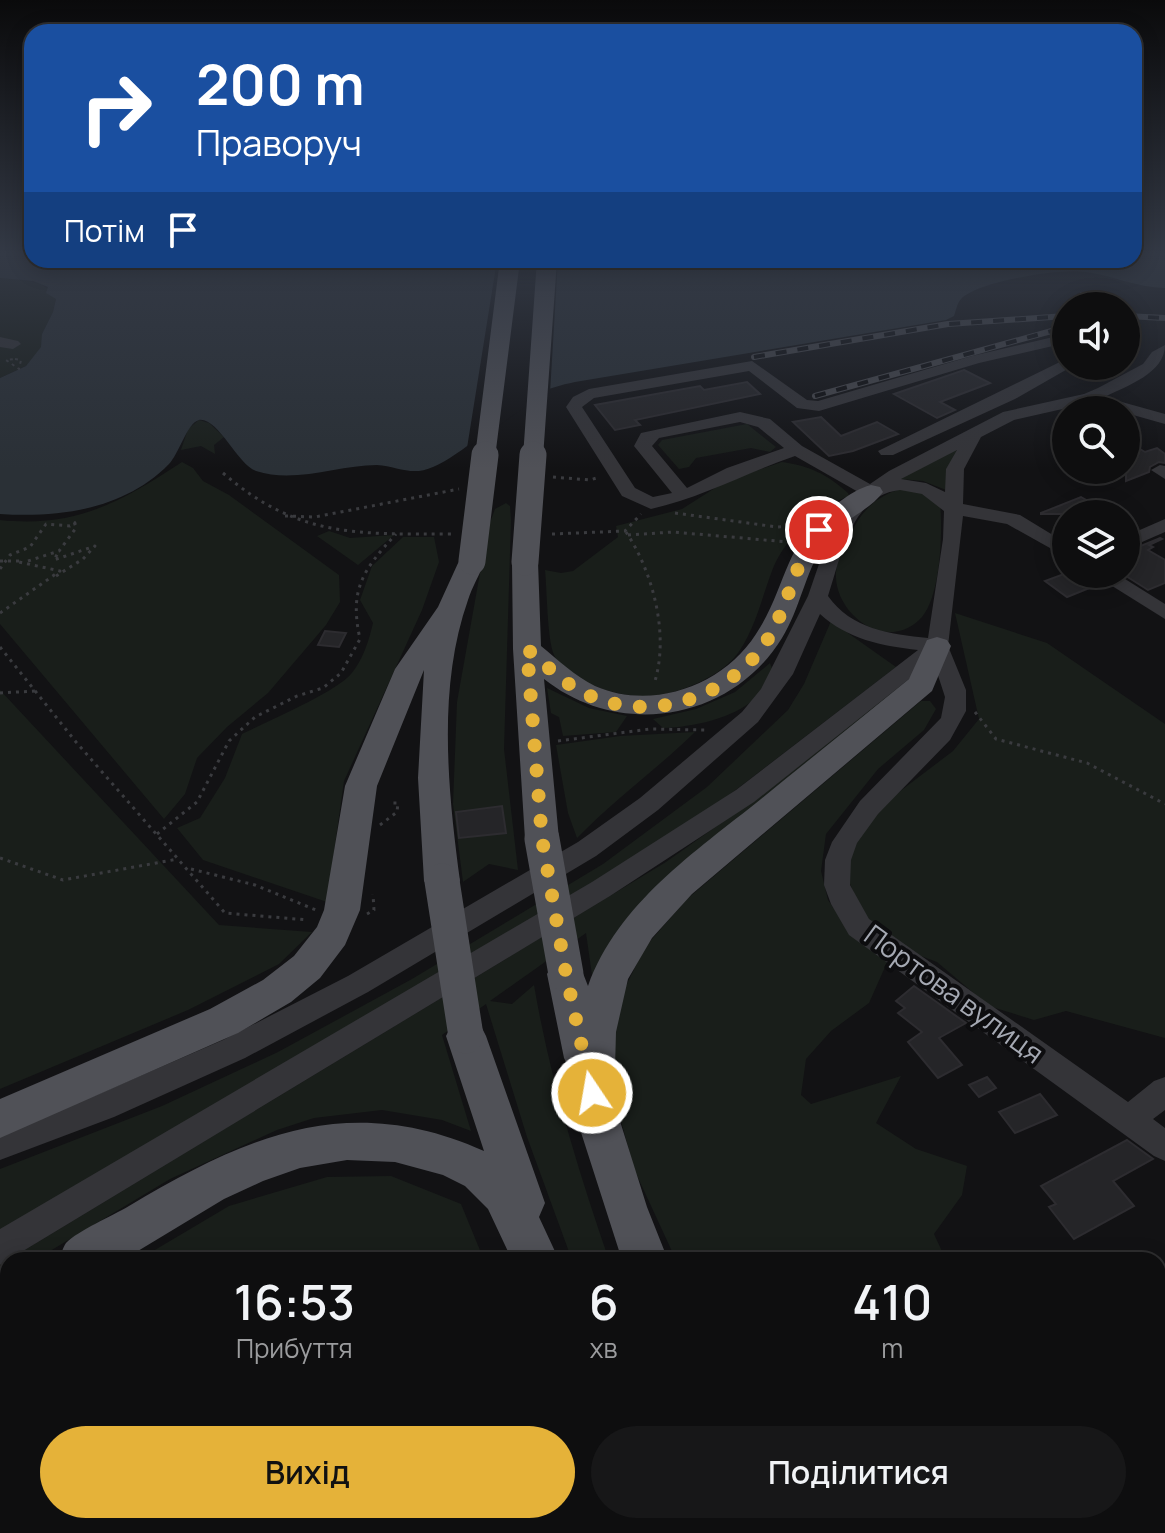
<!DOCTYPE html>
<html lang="uk">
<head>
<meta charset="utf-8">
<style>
  :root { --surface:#0e0e0f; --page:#171718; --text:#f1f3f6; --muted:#9b9c9e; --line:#2e2e2f; --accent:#e5b239 }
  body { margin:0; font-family:Manrope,sans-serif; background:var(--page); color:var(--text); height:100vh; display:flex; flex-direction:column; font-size:30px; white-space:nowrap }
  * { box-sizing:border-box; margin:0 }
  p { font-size:26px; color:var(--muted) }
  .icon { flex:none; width:44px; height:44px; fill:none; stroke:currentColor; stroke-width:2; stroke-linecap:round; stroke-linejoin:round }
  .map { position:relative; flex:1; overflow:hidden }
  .details { position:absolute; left:0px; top:1252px; width:1166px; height:282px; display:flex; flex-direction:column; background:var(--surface); border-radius:24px 24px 0 0; box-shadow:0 4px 20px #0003,0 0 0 2px var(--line) }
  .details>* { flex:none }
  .hud { position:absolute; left:24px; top:24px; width:1118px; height:244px; border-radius:24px; box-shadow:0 4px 20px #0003,0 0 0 2px var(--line); background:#1a4fa0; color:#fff; overflow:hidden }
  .controls { position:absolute; left:1052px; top:292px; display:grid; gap:16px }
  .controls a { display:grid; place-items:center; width:88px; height:88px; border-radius:50%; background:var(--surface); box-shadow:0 4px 20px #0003,0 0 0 2px var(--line); font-size:40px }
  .pin { position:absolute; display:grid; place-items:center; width:68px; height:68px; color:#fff; margin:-34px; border:4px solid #fff; border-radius:50%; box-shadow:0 2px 8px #0007 }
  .me { position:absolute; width:88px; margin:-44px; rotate:348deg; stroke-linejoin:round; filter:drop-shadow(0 0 6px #0008) }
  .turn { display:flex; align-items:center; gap:28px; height:168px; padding:0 40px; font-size:36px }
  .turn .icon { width:104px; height:104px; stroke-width:2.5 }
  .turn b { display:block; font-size:56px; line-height:68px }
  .then { display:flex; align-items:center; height:76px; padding:0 40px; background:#0003; gap:16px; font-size:30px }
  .eta { display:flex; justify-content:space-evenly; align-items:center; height:136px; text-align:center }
  .eta b { font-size:48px; font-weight:600; line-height:56px }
  .cta { display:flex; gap:16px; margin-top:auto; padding:16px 40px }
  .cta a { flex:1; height:92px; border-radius:48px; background:var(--accent); color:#111; font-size:32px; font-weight:600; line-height:92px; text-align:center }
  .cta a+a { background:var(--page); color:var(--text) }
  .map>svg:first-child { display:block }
</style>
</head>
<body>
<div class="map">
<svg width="1165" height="1533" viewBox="0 0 1165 1533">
  <rect width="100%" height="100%" fill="#121214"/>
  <g fill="#191e1a">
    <path d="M0,278C23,281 43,278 56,298L53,312L42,334V347L26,366L0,378Z"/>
    <path d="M199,420L209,423L224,437L214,445L215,454L201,446L181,450L188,429Z"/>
    <path d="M747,424L776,447L770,452L751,448L696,458L689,467L679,469L658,445L662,440Z"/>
    <path d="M955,448L957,450L946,490L923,481L900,479Z"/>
    <path d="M182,462L193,468L203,481L229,495L339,575L340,602L326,625L268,693L227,727L197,758L185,794L164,819L0,624V520C76,528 121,502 182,462Z"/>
    <path d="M782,462C810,466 827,474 848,493L849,496C817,508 784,539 772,571C762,597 756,626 740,650C727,670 703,682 680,690C655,698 635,698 609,691C592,686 562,673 554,655C547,639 547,589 545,570L561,573L573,571L618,537L616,526L682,509L726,481Z"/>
    <path d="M900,489L926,494L940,503C943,530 941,601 919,620C884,653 833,612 836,572C837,559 843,548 849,537C861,512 873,498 900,489Z"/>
    <path d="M506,503L510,506L511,520L504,749L518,870L489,864L463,882L453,804L457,702L488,528L495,509Z"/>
    <path d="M329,531L350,538L394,535L358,565L317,536Z"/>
    <path d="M403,537H434L439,562L422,610L344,781L327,902L203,860L177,828L200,818L225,778L242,734C266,722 336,692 351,674C363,660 369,640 373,623L360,600L372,566Z"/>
    <path d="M955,613L1047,643L1165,724V1038L1066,1011L1034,1020L989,1006L937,962L897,947L863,918L847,876L852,843L878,808L953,751L979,719Z"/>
    <path d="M831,621L896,667L707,812L546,918L0,1238V1169L162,1106L278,1052L412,979L603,864L707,787L788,710L804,684Z"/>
    <path d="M770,663L773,671C768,679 763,692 756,698C732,719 693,727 663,728L653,719L696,709L735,692Z"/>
    <path d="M907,680L593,982L586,933L490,1001L512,1004L534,985C550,1079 578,1170 609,1260H572L527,1137L486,1004L442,1035L471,1131L442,1120L382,1110L314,1118L277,1130L170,1179L35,1260H8V1277L0,1282V1265L666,862L762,794Z"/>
    <path d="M547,688L589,708L627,716L616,732L563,736L559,717L551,713Z"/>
    <path d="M0,690L219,925L312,932L279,964L188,1010L0,1089Z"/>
    <path d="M921,701H930L936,709L924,730L878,769L826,834L821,871L828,900L842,920L889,958L869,1003L831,1031L806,1059L801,1095L811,1104L901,1076L876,1123L916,1149L967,1166L962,1195L934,1234L946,1260H676L634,1169L606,1065L619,1000L645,947L687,899Z"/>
    <path d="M695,732C657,769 614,800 577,838L568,813L556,745L620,736Z"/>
    <path d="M327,1177L391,1176L461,1204L484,1260H138L229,1206Z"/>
    <path d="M8,1338V1526H590L593,1533H0V1343Z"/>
    <path d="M807,1526H1043L1040,1533H810Z"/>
  </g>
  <path fill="#2a3036" d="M0,254H32V260H1134V254H1165V288C1135,287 1114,276 1086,272C1062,268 978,281 961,299C957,303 956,311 954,316L946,320L575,382C561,385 548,388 535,396C505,412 450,468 419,471C404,472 392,466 377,465C338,465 295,484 256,471C237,464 218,417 199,420C187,423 179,454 169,464C125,509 60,518 0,514V378L26,366L41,347L42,334L53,312L56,299L46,293L48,287L33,281L0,278Z"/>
  <path fill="#121214" d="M497,260H558L550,393L535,400L467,448Z"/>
  <g fill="#252528" stroke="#2d2c30" stroke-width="2">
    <path d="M964,370L990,383L940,402L955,410L937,418L894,394Z"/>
    <path d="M747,382L760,394L635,420L640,425L615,430L595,405L700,386L704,390Z"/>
    <path d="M821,417L841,436L877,422L898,434L853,451L829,456L793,422Z"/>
    <path d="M1135,446L1145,452L1157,448L1165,454V463L1159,462L1150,467L1149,472L1126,481V449Z"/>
    <path d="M1081,497L1111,514H1041V513Z"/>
    <path d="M1160,538L1162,539L1149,545L1153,547L1148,550L1165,560V583L1148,590L1126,576V552Z"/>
    <path d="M1064,574H1090L1102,583L1067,597L1045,581Z"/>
    <path d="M325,631L346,633L339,647L318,645Z"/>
    <path d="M502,806L506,833L459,838L456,812Z"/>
    <path d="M914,986L966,1023L939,1038L962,1065L938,1078L908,1042L922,1032L898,1013L905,1008L896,1001Z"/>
    <path d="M987,1077L996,1088L979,1097L969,1085Z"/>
    <path d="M1040,1094L1057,1115L1015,1133L999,1112Z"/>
    <path d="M1127,1140L1153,1159L1113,1181L1134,1206L1074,1239L1049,1207L1056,1204L1041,1186Z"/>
  </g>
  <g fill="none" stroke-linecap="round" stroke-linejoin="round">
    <g stroke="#3a3b3f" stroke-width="2" stroke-dasharray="3 4" stroke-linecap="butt">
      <path d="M1080,293C1100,293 1119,293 1131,311L1128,318L1130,325L1126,328"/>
      <path d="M15,359L21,360L19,369L6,360Z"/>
    </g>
    <g stroke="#3a3b3f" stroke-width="3" stroke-dasharray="3 5" stroke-linecap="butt">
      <path d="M223,473C298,538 358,534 452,534"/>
      <path d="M553,477L590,480L600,477"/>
      <path d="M675,513L777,527L798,526"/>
      <path d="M285,516L315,517L459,489"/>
      <path d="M626,532C653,572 670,636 654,684"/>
      <path d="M552,534L625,531L641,514"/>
      <path d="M628,535L673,532L788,542"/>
      <path d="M0,561H20"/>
      <path d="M28,561L59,551L76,528L73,518"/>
      <path d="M0,569L10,555L30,547L46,524L70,526L76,522"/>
      <path d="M56,576L83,559L95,546L54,560L59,551"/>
      <path d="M0,613L60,571L19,562"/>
      <path d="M0,647L76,742L225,913L308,920"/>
      <path d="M0,693L35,691"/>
      <path d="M975,712L996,739L1087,763L1165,804"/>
      <path d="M558,741L650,729L705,730"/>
      <path d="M380,825L397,812L398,803H393"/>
      <path d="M157,834L197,802L229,741L255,717L297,696L323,688L341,673L360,639C349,589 363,570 396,534"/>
      <path d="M0,858L63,880L178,859"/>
      <path d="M191,869L255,885L316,910"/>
      <path d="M367,914L374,910L373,894"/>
    </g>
    <g fill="#343438" fill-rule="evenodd">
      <path d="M1066,334V343L979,363L819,411L797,408L749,371L594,398L582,407L635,488L653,497L672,493L634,446L641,433L740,412L770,419L802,446L870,484L889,471L1003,412L1084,394L1098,388L1143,364L1152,352L1165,345C1165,373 1127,386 1104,397L1165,414V424L1126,413V410L1089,403L1014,420L981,437L964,469L963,504L1020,515L1066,543V557L1007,524L963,516L948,646L966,690V711L950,740L878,814L857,843L851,860L850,885L869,919L1128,1102L1154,1081L1165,1077V1110L1153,1119L1165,1128V1161L1154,1156L849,935L831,904L824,885L825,860L832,842L860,801L941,718L945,697L933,660L754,802L610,896L0,1265V1229L592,882L736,790L918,650C882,646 847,639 820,614L793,674L758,722L658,810L596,856L368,992L245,1058L114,1117L0,1160V1130L94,1096L223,1040L348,976L578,842L640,798L742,712L761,689L808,596L830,532L843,510L860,493L795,456C746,473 701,498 651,509L622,496L566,407L573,397L589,389L752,361L807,400L818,401L972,356ZM740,422L758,427L784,448L727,468L687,488L652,446L659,438ZM957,450L946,469L945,492L926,483L901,479ZM900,490L922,494L944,511L943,539L928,638C890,634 851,629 828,596C841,557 851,495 900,490Z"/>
      <path d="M0,337L18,341L21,344L13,349L0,347Z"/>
      <path d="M1066,359V366L1071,367L1015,399L893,455H881L878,451Z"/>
      <path d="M1160,465L1165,466V479L1151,470Z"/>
      <path d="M1165,519V532L1126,549V536Z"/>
      <path d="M1093,574H1117L1165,604V619Z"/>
    </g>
    <g fill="#505157" fill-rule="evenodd">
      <path d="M871,485L880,487L883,492C869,512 839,520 824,544C805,573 800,609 782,638C731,721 620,739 544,679L559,839L554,848L542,852L530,848L525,839L513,649L512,562L516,556H534L538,562L541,646C558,660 575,676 595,686C652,711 723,686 756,634C789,584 782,542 839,502C849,495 859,488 871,485Z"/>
      <path d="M472,553L481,555L485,561C480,574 472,587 468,600C437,688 448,791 460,881L454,891L442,894L430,891L424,881L418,778L424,670L377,786L360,910L345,945L320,978L291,1002L238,1033L0,1138V1099L210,1009L263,980L294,956L317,927L324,910L345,786L395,669L438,607L459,561L463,555Z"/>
      <path d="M937,637L947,640L951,646L932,691L692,894L652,938L628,979L616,1032L615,1068L619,1118L647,1207L668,1260H622L578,1123L573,1103L574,1072L570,1070L564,1058L547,974L553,963L566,958L579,963L588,986C618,903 695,852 761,799C810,759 860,719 909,679L927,640Z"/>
      <path d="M466,1019L480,1024L486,1036L545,1203L539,1217L559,1260H512L488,1209L465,1186L443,1175L395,1162L347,1160L300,1168L263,1181L224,1199L123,1260H59C61,1255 63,1247 66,1243C79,1230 112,1216 129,1206C248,1135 349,1091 484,1151L446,1036L452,1024Z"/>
      <path d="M8,1282V1331L0,1335V1286Z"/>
      <path d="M632,1526H686L689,1533H635Z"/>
      <path d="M734,1526H789L792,1533H737Z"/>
    </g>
    <defs>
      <g id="rail">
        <path d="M1126,316L1165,318"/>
        <path d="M754,357L948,324L1066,316"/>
        <path d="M815,396L1066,327"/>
      </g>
    </defs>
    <use href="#rail" stroke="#47484d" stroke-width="6"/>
    <use href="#rail" stroke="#0d0d0f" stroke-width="4" stroke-dasharray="11" stroke-linecap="butt"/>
    <g stroke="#505157" stroke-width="20">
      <path d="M485,457L510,260"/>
      <path d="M533,457L547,260"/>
    </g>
    <g stroke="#505157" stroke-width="27">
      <path d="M472,561L485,455"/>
      <path d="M525,562L533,455"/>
    </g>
    <g stroke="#505157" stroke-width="35">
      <path d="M542,839L566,974"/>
      <path d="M442,881L466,1036"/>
    </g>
  </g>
  <linearGradient id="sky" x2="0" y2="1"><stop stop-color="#0a0a0b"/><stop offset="0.54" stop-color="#333945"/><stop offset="1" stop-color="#333945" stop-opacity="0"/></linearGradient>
  <rect width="1165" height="469" fill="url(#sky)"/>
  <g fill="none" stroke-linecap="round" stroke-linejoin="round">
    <path stroke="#e5b239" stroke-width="14" stroke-dasharray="0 25.2" d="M592,1093L566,974L542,839L527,649C546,665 563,683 586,694C649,724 728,699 766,642C789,607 793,564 819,530"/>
  </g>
  <g text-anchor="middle" stroke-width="8" stroke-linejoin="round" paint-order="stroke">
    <g font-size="28" fill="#a5a9b3" stroke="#0d0d0f">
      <text transform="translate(954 994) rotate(36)" y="10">Портова вулиця</text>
    </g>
  </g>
</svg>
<div class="controls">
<a><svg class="icon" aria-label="sound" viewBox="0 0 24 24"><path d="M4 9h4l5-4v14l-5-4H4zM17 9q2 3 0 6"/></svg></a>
<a><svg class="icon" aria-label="search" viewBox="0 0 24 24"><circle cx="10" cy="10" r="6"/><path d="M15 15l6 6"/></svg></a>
<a><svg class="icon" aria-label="layers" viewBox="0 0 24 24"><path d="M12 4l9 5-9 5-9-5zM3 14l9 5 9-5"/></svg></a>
</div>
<div class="pin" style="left:819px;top:530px;background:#d93025"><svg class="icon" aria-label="arrive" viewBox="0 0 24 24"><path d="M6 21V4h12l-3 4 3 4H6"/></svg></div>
<svg class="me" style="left:592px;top:1093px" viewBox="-20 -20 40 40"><circle r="17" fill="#e5b239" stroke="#fff" stroke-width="3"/><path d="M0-11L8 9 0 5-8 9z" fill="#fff"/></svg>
<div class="hud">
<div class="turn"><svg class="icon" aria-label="right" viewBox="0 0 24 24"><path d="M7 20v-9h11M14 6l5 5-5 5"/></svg><div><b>200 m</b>Праворуч</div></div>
<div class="then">Потім<svg class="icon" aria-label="arrive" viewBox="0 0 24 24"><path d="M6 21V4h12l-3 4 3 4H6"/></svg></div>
</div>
<section class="details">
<div class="eta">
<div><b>16:53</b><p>Прибуття</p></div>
<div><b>6</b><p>хв</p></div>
<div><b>410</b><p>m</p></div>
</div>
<div class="cta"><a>Вихід</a><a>Поділитися</a></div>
</section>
</div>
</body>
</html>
